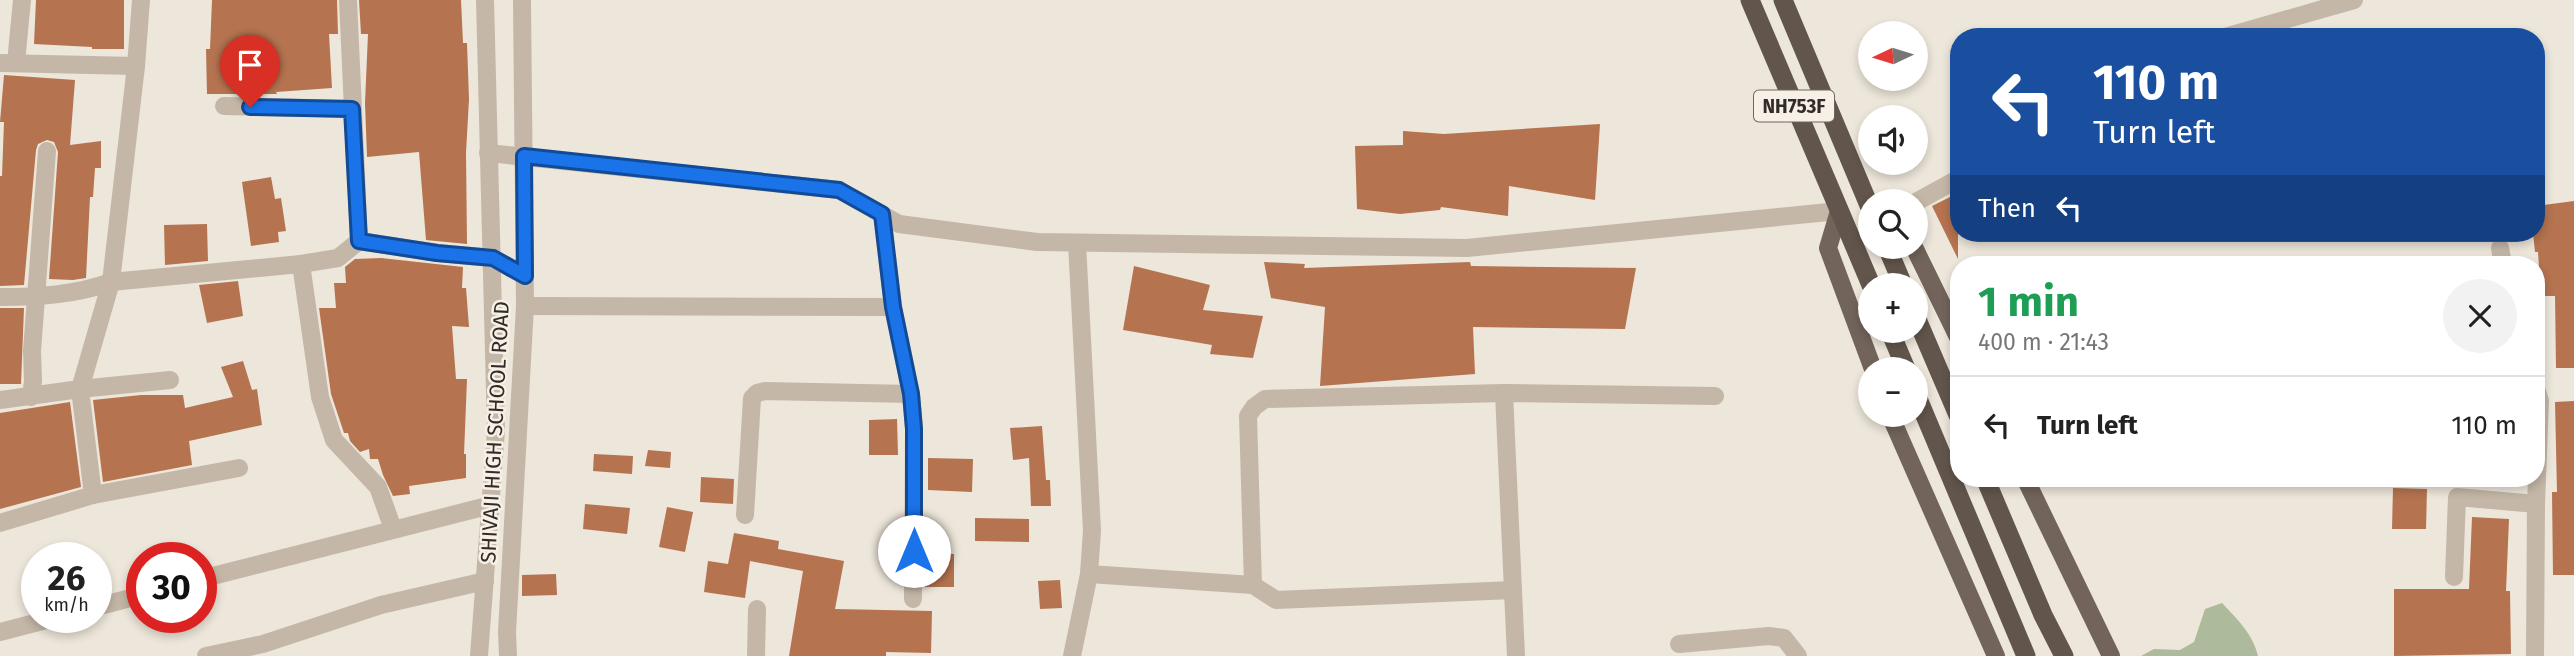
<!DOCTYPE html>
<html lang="en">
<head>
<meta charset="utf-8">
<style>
  :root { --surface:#fff; --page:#f2f2f2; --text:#222; --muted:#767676; --line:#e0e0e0 }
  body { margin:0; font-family:"Fira Sans",sans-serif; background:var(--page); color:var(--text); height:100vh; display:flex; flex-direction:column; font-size:26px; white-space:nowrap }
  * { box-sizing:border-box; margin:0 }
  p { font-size:23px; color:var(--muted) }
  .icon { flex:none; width:38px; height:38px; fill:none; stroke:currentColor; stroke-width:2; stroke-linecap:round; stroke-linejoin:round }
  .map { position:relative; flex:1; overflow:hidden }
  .panel { position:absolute; left:1950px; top:256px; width:595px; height:231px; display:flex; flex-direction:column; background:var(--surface); border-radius:28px; box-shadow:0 4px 10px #0003 }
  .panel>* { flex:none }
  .top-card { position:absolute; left:1950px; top:28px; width:595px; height:214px; border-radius:28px; box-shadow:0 4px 10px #0003; background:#1a4fa0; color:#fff; overflow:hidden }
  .needle { width:46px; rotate:266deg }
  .fabs { position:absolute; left:1858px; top:21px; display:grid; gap:14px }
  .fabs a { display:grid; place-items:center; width:70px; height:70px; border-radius:50%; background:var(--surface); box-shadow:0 4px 10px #0003; font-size:35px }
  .speed { position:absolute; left:21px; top:542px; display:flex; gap:14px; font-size:35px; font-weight:700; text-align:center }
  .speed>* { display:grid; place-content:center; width:91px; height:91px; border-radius:50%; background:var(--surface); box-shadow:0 4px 10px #0003; line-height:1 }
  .speed small { font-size:18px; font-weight:400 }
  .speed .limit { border:10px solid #d22; background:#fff; color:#111 }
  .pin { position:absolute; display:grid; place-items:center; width:60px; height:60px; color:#fff; margin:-72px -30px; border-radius:50% 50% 50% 0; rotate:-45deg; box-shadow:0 0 7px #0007 }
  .pin .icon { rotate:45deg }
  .me { position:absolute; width:77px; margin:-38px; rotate:0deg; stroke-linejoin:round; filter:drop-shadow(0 0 5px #0008) }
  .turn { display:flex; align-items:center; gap:24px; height:147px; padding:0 28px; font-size:32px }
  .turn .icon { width:91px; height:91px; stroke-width:2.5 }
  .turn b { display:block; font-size:49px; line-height:60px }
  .then { display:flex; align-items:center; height:66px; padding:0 28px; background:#0003; gap:14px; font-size:26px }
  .round { display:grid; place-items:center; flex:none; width:74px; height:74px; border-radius:37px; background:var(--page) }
  .overview { display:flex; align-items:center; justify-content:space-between; height:119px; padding:0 28px }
  h1 { font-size:42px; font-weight:700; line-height:52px; color:#1e9e55 }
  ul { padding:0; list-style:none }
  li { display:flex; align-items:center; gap:21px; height:98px; padding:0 28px; border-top:2px solid var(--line) }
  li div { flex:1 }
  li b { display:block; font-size:26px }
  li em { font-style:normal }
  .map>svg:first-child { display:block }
</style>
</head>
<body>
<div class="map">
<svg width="2574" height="656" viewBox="0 0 2574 656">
  <rect width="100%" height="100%" fill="#ede6da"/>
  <path fill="#adba9c" d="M2222,603C2237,619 2253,634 2258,656H2141L2154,649L2180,650L2194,642L2205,609Z"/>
  <g fill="#b57350">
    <path d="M36,0H124V49H92V47L34,44Z"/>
    <path d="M212,0H337L338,34H329L332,88L276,92L277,94H207L206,49H210Z"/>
    <path d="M359,0H461L463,43H467L469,99L466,153L467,244L426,240L419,152L367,157L365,103L368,34H361Z"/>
    <path d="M4,75L75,80L70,145L101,141V168H95L93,197H90L86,278L73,280L49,279L58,152L54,142L47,140L38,144L36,150L24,285L0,286V176H2L4,122H0Z"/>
    <path d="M1600,124L1595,200L1509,186L1508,216L1441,207L1440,210L1400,214L1357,209L1355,146L1403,145V131L1444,134Z"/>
    <path d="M271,177L275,199L281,198L286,231L278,232L279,242L251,246L242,182Z"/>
    <path d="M1958,193V259L1932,206Z"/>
    <path d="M2574,201V368H2556L2555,296H2541L2538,252H2535L2533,233H2536V206Z"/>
    <path d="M207,224L208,261L165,265L164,225Z"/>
    <path d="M381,258L463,267L462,288H466L469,327L452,326L456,379H467L464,454H466V478L409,486L410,494L393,496L383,475L378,459H370L369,449L360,452L350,441L348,433H344L331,394L319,308H336L334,283H346L345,267L355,259Z"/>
    <path d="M1264,262L1305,264L1304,268L1470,262L1471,266L1636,268L1625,329L1473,327L1475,374L1320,386L1325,307L1271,298Z"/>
    <path d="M1134,266L1210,285L1203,310L1263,316L1253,358L1210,354L1212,345L1123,330Z"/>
    <path d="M238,281L243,316L207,323L199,285Z"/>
    <path d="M0,308H24L21,384H0Z"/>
    <path d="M243,361L252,390L257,389L262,425L189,441L192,465L103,482L93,400L141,395H183L185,408L233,397L221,367Z"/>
    <path d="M2574,401V575H2553L2552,492H2557L2555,402Z"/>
    <path d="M70,402L81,487L0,509V413Z"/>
    <path d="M897,419L898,455H869V420Z"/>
    <path d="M1042,426L1046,480H1050L1051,506H1031L1029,458L1013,460L1010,428Z"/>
    <path d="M648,450L671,452L670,468L645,466Z"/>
    <path d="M594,454L633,456L632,474L593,471Z"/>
    <path d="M928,458L973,459L972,492L928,490Z"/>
    <path d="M701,477L734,479L733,504L700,502Z"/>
    <path d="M2393,488L2427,489L2426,529H2392Z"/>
    <path d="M585,504L630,508L627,534L583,529Z"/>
    <path d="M667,507L693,512L685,552L659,547Z"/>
    <path d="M2472,517L2509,519L2506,591H2510L2511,654L2394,656V589H2469Z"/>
    <path d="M975,518L1029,519V542L975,541Z"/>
    <path d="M734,533L779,541L778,549L844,561L835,609L932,611L931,653L886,652V656H789L803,571L750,561L745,598L704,592L708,561L728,564Z"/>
    <rect x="925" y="554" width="29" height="33"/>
    <path d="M556,574L557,595L522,596V575Z"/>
    <path d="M1060,580L1062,608L1040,609L1038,581Z"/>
  </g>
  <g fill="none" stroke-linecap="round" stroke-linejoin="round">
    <g stroke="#c4b7a8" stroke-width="18">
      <path d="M348,0L359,241"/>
      <path d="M2225,37L2354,0"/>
      <path d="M0,63L136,66"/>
      <path d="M16,63L22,0"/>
      <path d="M224,106L352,109"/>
      <path d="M488,153L839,190L899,224L1037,242L1467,248L1839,211"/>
      <path d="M1916,202L1958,179"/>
      <path d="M882,214L893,307L911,394L914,429L913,599"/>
      <path d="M2500,248L2503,264"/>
      <path d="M301,264L320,397L334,440L378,487L393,529"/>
      <path d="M0,297C38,297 75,295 111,282L301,264L338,258L359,241L437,253L493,258L525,276"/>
      <path d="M525,306L893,307"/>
      <path d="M31,397L33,381L32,351L47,151"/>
      <path d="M0,400L80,389L111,282L136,66L141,0"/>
      <path d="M93,495L80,389L170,380"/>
      <path d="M745,515L752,398L757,393L765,391L911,394"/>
      <path d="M0,523L93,495L239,468"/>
      <path d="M1089,574L1253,585L1276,600L1513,590"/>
      <path d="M2454,577L2457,497L2536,504"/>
      <path d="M201,579L491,505"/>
      <path d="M1253,585L1248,416L1254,407L1265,399L1504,393"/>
      <path d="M96,607L142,595"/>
      <path d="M0,632L54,618"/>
      <path d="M1679,644L1769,636L1784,638L1798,656"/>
      <path d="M206,656L263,644L381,605L485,581"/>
      <path d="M756,656L757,609"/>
      <path d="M1072,656L1089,574L1092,531L1077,243"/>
      <path d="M1516,656L1504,393L1715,396"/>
      <path d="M2535,656L2536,504L2540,401L2536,388"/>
    </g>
    <g stroke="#c4b7a8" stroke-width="18">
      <path d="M479,656L496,430L485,0"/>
      <path d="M508,656L507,632L525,306L522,0"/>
    </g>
    <g stroke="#72645a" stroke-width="18">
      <path d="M1839,211L1828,248L1873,369"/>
      <path d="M1914,247L1958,337"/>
      <path d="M1890,415L1996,656"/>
      <path d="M2025,478L2111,656"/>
    </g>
    <g stroke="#62564c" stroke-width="19">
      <path d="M1750,0L1871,285"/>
      <path d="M1783,0L1871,210"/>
      <path d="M1887,247L1903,285"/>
      <path d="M1916,317L1958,415"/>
      <path d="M1890,331L1906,369"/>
      <path d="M1916,394L2026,656"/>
      <path d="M1985,478L2043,615L2064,656"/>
    </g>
  </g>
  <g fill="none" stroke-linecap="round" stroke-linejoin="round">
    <defs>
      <path id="route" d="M250,107L352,109L359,241L437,253L493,258L525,276L524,156L839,190L882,214L893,307L911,394L914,429V551"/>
    </defs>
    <use href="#route" stroke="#114b97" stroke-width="18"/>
    <use href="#route" stroke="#1a73e8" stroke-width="12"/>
  </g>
  <g text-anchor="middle" stroke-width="5" stroke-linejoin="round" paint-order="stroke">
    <rect fill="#f6f0e6" stroke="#6d6660" stroke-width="2" x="1754" y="90.5" width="80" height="31" rx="5"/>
    <g font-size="19" font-weight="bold" fill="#322b27">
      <text x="1794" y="113">NH753F</text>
    </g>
    <g font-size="21" fill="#322b27" stroke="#f6f0e6">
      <text transform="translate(495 432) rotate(-87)" y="7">SHIVAJI HIGH SCHOOL ROAD</text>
    </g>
  </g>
</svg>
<div class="fabs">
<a><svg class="needle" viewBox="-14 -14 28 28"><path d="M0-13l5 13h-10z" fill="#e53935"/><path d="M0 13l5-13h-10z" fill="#767676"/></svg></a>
<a><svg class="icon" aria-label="sound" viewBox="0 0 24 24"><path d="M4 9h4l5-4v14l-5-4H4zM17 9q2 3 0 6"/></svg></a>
<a><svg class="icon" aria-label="search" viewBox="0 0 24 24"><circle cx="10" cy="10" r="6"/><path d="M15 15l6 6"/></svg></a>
<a>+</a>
<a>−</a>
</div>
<div class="speed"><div>26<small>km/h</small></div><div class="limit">30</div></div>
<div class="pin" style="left:250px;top:107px;background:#d93025"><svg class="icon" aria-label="arrive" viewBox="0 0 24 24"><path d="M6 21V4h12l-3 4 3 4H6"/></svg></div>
<svg class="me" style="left:914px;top:551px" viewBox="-20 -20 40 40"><circle r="19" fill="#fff"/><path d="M0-13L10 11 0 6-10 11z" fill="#1a73e8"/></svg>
<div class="top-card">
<div class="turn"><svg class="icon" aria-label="left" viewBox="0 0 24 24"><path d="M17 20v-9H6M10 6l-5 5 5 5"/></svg><div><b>110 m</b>Turn left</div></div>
<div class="then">Then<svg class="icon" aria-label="left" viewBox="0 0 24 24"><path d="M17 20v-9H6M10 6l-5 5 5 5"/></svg></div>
</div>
<section class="panel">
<div class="overview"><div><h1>1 min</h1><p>400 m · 21:43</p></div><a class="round"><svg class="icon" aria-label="close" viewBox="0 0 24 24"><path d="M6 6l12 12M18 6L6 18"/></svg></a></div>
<ul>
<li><svg class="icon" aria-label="left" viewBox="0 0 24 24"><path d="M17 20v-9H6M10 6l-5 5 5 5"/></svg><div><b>Turn left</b></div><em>110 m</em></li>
</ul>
</section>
</div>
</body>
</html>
